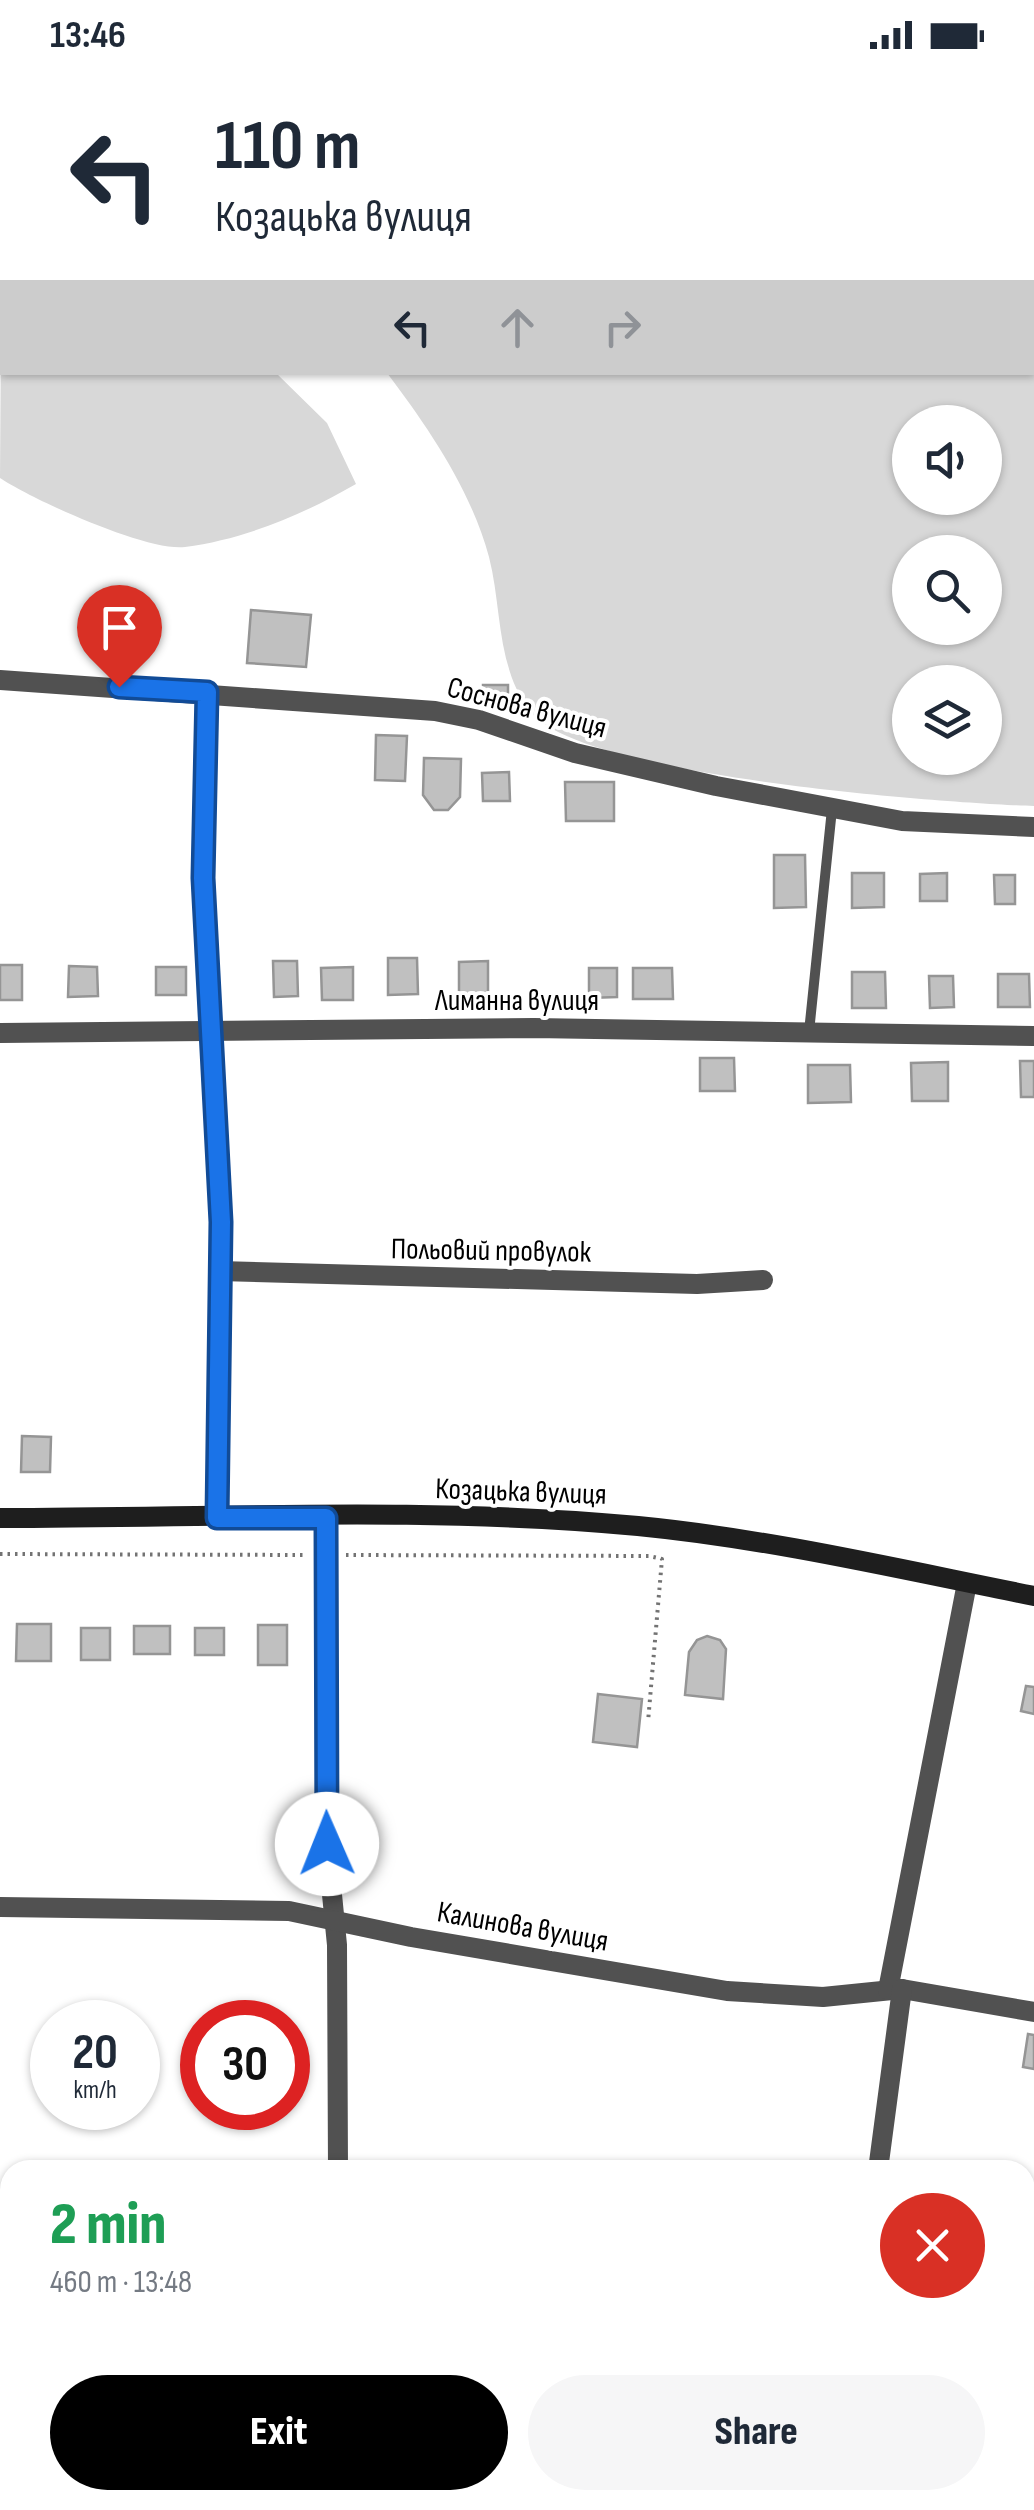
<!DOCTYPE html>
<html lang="en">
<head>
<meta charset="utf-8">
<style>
  :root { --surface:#fff; --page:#f6f6f7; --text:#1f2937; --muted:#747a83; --accent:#000 }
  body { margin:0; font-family:"Sofia Sans Condensed",sans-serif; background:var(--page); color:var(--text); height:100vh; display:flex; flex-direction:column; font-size:38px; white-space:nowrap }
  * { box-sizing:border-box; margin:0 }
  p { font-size:32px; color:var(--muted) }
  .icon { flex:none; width:55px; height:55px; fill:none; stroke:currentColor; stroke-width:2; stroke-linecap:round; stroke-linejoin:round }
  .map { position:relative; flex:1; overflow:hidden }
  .details { position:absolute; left:0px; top:2090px; width:1035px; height:350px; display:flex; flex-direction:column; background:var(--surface); border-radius:30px 30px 0 0; box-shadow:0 2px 8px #0004 }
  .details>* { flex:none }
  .top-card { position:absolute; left:0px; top:0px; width:1035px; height:305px; box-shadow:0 2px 8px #0004; background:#fff; color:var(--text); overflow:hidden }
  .controls { position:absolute; left:892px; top:335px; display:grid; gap:20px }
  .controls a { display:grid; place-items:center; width:110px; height:110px; border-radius:50%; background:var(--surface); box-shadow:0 2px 8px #0004; font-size:50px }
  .speed { position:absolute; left:30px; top:1930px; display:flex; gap:20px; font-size:50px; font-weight:700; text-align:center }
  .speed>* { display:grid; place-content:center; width:130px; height:130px; border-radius:50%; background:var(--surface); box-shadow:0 2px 8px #0004; line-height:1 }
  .speed small { font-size:25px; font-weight:400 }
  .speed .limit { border:15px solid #d22; background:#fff; color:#111 }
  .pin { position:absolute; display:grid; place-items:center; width:85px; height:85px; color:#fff; margin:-102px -42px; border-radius:50% 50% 50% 0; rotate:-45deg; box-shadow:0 0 10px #0007 }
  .pin .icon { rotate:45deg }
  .me { position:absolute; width:110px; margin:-55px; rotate:359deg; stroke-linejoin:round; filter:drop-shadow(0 0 8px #0008) }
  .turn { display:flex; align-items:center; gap:35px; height:210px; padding:0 50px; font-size:45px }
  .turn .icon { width:130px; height:130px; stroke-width:2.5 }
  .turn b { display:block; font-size:70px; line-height:85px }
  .lanes { display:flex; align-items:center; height:95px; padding:0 50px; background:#0003; justify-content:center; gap:50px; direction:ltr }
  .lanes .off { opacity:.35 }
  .round { display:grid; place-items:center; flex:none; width:105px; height:105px; border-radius:52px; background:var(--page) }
  .overview { display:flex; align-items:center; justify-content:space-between; height:170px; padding:0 50px }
  h1 { font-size:60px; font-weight:800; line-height:75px; color:#1e9e55 }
  .primary-button { display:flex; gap:20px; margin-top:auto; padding:20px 50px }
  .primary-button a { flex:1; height:115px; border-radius:60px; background:var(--accent); color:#fff; font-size:40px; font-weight:800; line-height:115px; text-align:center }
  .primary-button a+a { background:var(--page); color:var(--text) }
  .status { display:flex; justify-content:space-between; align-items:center; height:70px; padding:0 50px; background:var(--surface); direction:ltr }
  .status svg { height:28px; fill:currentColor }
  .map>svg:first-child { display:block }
</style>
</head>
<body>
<div class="status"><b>13:46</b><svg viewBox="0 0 49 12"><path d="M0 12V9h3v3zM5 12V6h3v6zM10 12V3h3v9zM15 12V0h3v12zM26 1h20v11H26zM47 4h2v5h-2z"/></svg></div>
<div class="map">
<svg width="1034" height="2440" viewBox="0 0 1034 2440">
  <rect width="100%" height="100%" fill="#fff"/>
  <g fill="#d8d8d8" fill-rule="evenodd">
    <path d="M0,0H1034V736C946,733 574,707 528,639C496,593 502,538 489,487C471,420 428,357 387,303L1032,302V2H2V24ZM910,352H985V428H910ZM910,482H985V558H910ZM910,612H985V688H910Z"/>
    <path d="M2,97V302L276,303L327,353L356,414C304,444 246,469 185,477C148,482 33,430 0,408Z"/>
    <path d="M0,2345L3,2363L10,2365V2430H427L564,2440H0Z"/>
  </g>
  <g fill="#c0c0c0" stroke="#959595" stroke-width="2.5">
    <path d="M251,540L311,545L306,597L247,593Z"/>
    <rect x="483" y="615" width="25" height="21"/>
    <path d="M376,665L407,666L405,711L375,710Z"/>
    <path d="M424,688L461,689L460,727L448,740H434L423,725Z"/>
    <path d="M509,702L510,731H483L482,703Z"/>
    <path d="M565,712H614V751H566Z"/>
    <path d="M774,785H805L806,837L774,838Z"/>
    <path d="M852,803H884V837L852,838Z"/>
    <path d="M947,803V831H920V804Z"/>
    <path d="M994,805H1015V834H995Z"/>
    <path d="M388,888H417L418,924L388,925Z"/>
    <path d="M273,891H297L298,926L274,927Z"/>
    <path d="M488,891V927H459V892Z"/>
    <rect x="0" y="895" width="22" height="35"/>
    <path d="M69,896L97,897L98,926L68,927Z"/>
    <rect x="156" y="897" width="30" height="28"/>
    <path d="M353,897V930H322L321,898Z"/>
    <path d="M589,898H617V927L589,928Z"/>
    <path d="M633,898H672L673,929H633Z"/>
    <path d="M852,902H885L886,938H852Z"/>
    <path d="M998,904H1029L1030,937H998Z"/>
    <path d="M929,906H953L954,937L930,938Z"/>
    <path d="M700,988H734L735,1021H700Z"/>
    <path d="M1020,991H1034V1027H1021Z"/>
    <path d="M948,992V1031H912L911,993Z"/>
    <path d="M808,995H850L851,1032L808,1033Z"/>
    <path d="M22,1366L51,1367L50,1402H21Z"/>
    <path d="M17,1554H51V1591H16Z"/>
    <rect x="258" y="1555" width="29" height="40"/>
    <rect x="134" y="1556" width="36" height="28"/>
    <rect x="81" y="1558" width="29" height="32"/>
    <rect x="195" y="1558" width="29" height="27"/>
    <path d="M707,1566L720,1570L726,1579L723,1629L685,1625L689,1582L697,1570Z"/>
    <path d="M1026,1616L1034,1617V1644L1021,1641Z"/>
    <path d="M598,1624L642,1629L637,1677L593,1672Z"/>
    <path d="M1028,1964L1034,1965V1999L1023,1997Z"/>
    <path d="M1027,2375L1034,2377V2405L1025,2403Z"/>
  </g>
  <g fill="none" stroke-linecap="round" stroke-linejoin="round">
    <g stroke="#737373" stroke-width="4" stroke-dasharray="2.5 5" stroke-linecap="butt">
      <path d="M0,1484L306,1485"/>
      <path d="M346,1485L649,1486L662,1489L648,1652"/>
    </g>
    <path stroke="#515151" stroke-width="10" d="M809,962L832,739"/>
    <g stroke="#515151" stroke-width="20">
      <path d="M0,610L435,641L479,650L575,683L716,716L902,751L1034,757"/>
      <path d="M207,622L203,808L221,1152L217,1448"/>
      <path d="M0,963L534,958L1034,966"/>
      <path d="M219,1201L697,1214L763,1210"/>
      <path d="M327,1448V1774L337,1875L338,2100"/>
      <path d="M0,1837L289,1841L411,1867L727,1921L823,1927L902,1919L1034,1942"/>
      <path d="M888,1920L967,1513"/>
      <path d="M878,2100L902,1919"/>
      <path d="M0,2204L10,2205"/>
      <path d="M1025,2346L1034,2349"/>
    </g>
    <path stroke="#1e1e1e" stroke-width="20" d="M0,1448C212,1448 427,1436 638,1456C771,1469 903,1500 1034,1526"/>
  </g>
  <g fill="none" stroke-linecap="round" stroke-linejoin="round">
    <defs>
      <path id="route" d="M119,617L207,622L203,808L221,1152L217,1448H326L327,1774"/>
    </defs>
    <use href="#route" stroke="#114b97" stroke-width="25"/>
    <use href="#route" stroke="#1a73e8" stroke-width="18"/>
  </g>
  <g text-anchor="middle" stroke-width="8" stroke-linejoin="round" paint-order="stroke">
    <g font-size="30" fill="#000" stroke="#fff">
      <text transform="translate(527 637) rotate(15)" y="10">Соснова вулиця</text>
      <text x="517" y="940">Лиманна вулиця</text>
      <text transform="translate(491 1180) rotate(1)" y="10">Польовий провулок</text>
      <text transform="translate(521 1421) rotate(2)" y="10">Козацька вулиця</text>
      <text transform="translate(523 1856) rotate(10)" y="10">Калинова вулиця</text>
    </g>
  </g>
</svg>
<div class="controls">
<a><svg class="icon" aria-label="sound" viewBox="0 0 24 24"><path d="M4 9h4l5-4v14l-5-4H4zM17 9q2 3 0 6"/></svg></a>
<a><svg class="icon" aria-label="search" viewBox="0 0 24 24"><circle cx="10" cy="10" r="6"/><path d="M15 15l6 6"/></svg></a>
<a><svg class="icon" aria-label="layers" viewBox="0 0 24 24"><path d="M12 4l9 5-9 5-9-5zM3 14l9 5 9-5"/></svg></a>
</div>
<div class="speed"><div>20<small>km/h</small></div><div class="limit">30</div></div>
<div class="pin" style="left:119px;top:617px;background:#d93025"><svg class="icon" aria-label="arrive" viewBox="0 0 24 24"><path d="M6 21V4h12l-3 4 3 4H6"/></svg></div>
<svg class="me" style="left:327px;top:1774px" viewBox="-20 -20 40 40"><circle r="19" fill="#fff"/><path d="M0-13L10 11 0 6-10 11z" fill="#1a73e8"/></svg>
<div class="top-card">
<div class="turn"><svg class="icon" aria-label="left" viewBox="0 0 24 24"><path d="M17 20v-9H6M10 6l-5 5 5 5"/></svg><div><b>110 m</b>Козацька вулиця</div></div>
<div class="lanes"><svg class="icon" aria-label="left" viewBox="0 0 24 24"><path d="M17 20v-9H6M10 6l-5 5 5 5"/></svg><svg class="icon off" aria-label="ahead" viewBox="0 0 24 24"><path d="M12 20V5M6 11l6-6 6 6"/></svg><svg class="icon off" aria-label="right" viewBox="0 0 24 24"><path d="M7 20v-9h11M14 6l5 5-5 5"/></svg></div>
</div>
<section class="details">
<div class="overview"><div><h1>2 min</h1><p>460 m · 13:48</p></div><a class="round" style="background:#d93025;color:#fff"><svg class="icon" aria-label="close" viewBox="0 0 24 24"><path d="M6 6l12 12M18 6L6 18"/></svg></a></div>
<div class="primary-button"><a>Exit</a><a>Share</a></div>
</section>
</div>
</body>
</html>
